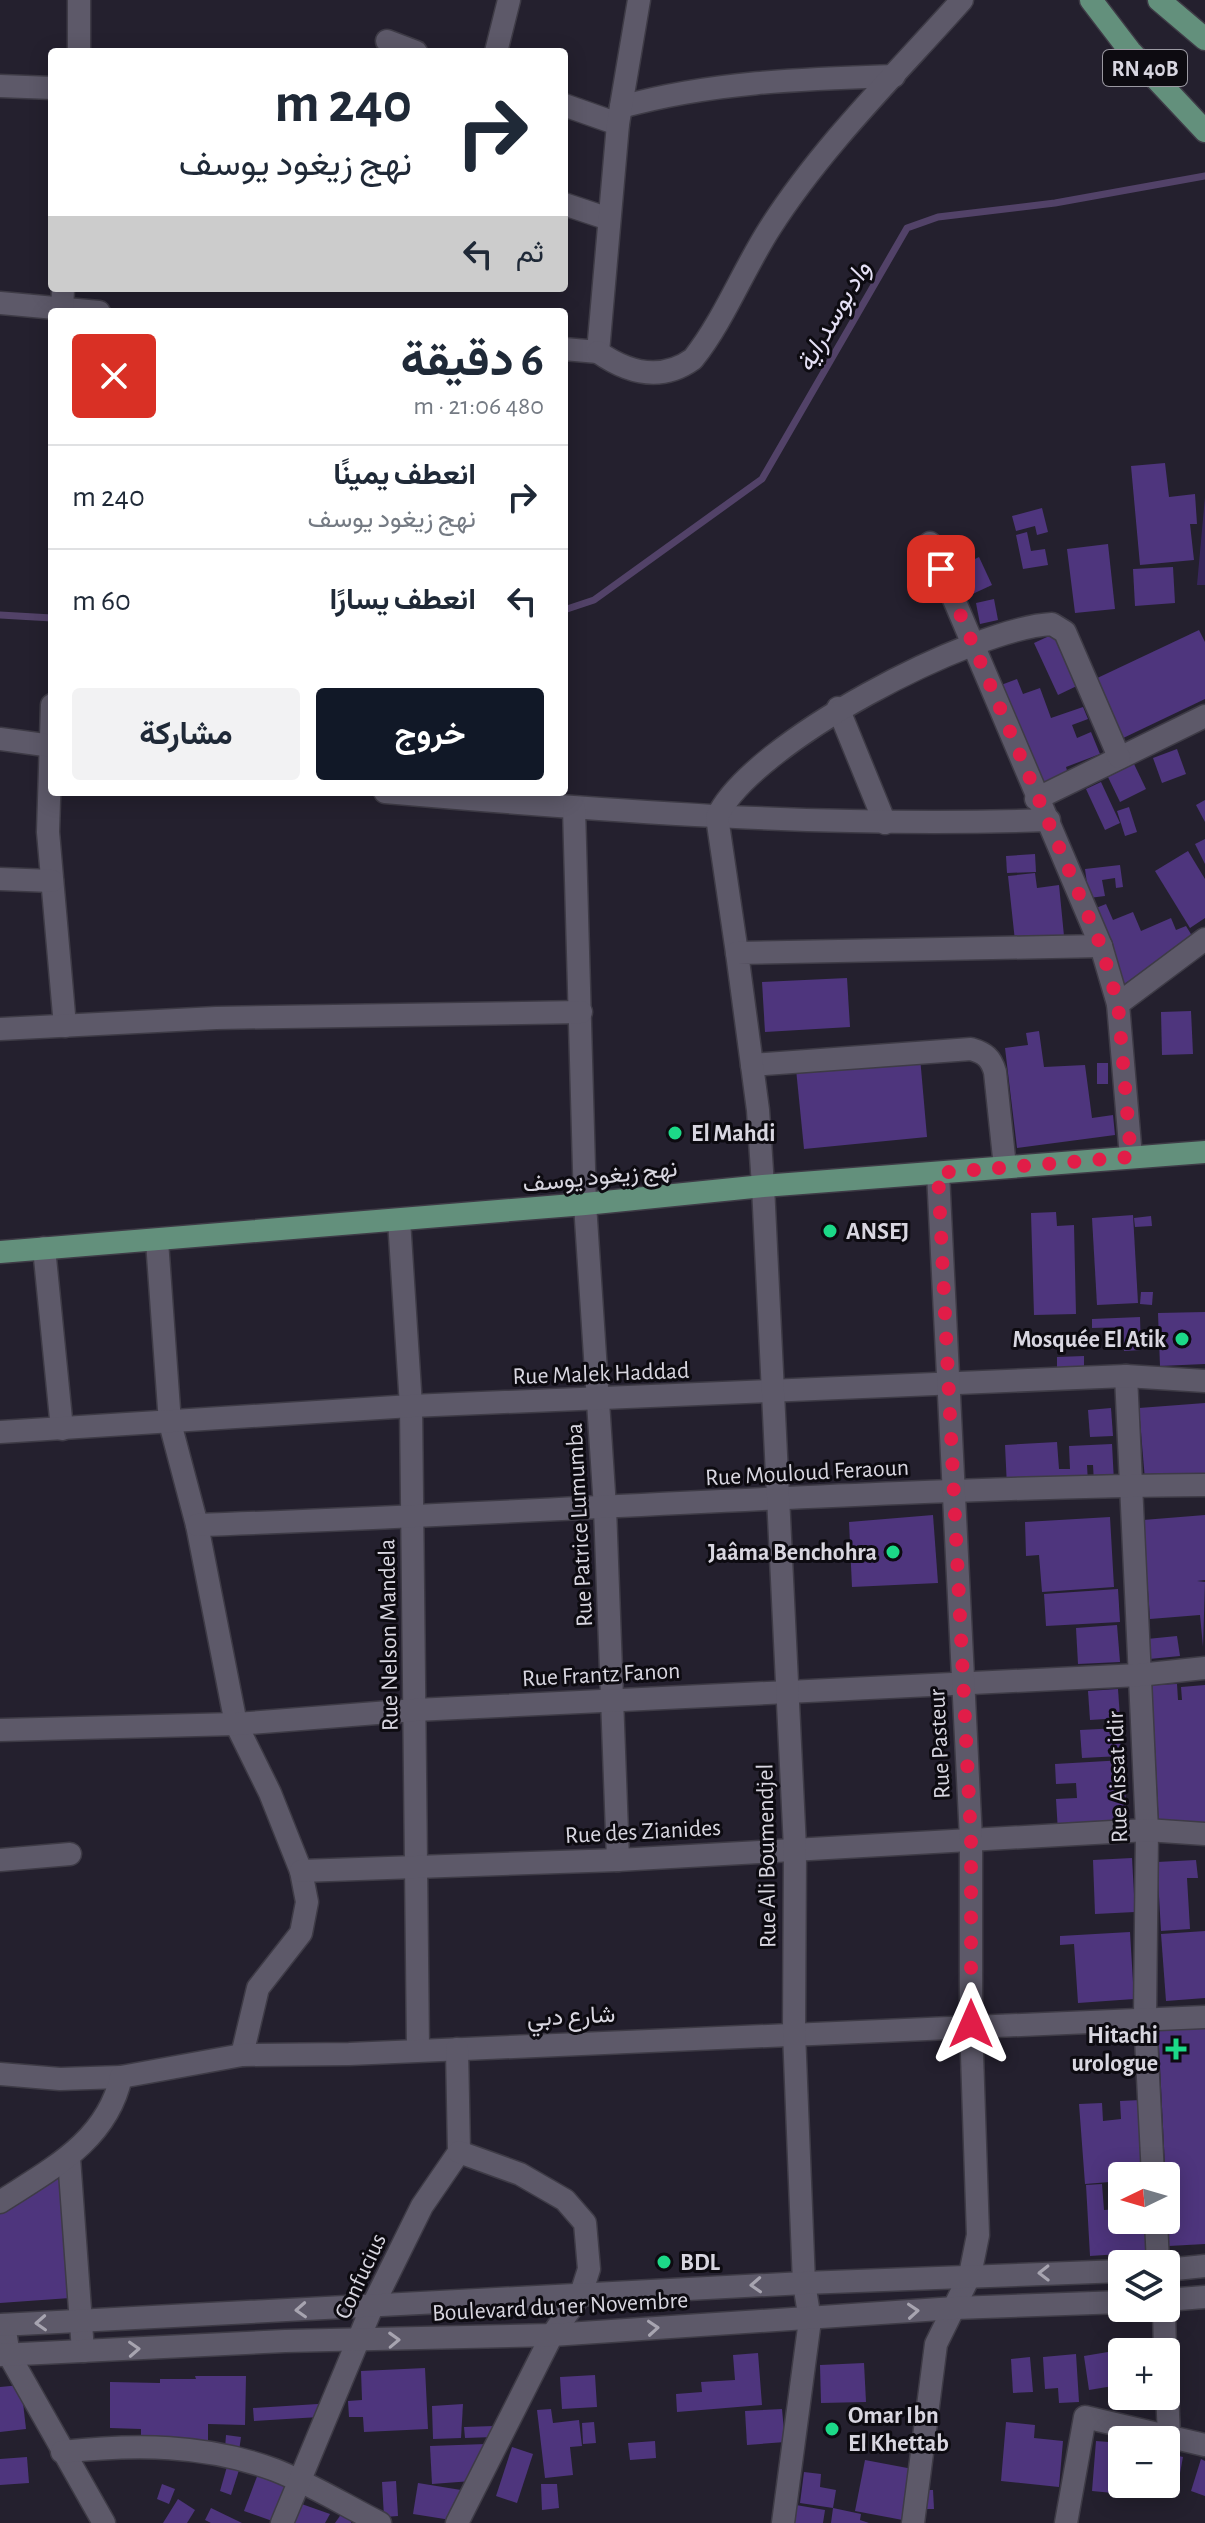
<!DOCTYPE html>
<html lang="ar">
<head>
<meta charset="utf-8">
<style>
  :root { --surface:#fff; --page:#f2f2f3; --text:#1f2937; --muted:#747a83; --line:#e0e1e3; --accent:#111827 }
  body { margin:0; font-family:"Alegreya Sans",Vazirmatn,sans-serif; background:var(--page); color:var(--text); direction:rtl; height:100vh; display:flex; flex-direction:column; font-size:30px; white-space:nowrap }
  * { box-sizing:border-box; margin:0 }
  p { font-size:26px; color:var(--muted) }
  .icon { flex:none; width:44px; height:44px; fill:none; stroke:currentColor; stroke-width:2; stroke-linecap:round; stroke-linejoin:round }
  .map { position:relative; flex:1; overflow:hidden; direction:ltr }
  .details { position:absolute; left:48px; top:308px; width:520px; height:488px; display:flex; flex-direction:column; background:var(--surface); border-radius:8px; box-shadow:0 4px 20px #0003; direction:rtl }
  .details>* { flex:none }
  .guide { position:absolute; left:48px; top:48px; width:520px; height:244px; border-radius:8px; box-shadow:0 4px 20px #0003; direction:rtl; background:#fff; color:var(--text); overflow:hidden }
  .needle { width:52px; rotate:265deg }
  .buttons { position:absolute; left:1108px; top:2162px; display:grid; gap:16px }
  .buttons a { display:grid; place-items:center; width:72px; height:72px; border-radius:8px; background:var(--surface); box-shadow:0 4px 20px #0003; font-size:40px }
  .pin { position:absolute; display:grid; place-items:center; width:68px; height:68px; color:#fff; margin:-34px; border-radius:16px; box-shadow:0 4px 12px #0006 }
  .me { position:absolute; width:88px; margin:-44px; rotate:0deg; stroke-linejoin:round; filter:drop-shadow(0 0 6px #0008) }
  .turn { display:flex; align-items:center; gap:28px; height:168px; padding:0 24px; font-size:36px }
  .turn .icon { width:104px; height:104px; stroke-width:2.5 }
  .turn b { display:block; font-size:56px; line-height:68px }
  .then { display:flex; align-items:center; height:76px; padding:0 24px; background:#0003; gap:16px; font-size:30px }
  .round { display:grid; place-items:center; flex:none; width:84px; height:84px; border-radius:8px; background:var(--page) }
  .overview { display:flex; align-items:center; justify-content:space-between; height:136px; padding:0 24px }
  h1 { font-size:48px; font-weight:700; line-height:60px }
  .button { display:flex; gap:16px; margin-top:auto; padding:16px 24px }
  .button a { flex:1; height:92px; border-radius:8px; background:var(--accent); color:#fff; font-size:32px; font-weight:700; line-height:92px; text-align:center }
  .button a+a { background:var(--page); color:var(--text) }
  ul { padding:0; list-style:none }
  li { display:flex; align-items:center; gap:24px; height:104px; padding:0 24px; border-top:2px solid var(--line) }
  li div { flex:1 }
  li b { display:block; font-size:30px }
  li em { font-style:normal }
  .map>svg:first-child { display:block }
</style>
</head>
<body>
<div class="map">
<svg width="1205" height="2523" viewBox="0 0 1205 2523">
  <rect width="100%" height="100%" fill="#24202e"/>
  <path fill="#38265b" d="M1205,497V585H1197Z"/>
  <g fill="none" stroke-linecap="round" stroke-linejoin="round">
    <g stroke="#524268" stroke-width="7">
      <path d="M564,610L594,600L762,479L907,228L938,217L1055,203L1205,176"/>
      <path d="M0,615L52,618"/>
    </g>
  </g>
  <g fill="#4e357d">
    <path d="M1165,463L1169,497L1195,494L1197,524H1190L1194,560L1140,565L1131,466Z"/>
    <path d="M1042,508L1048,532L1037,535L1035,526L1016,531L1012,516Z"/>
    <path d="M1027,532L1031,551L1045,549L1048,565L1023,569L1016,535Z"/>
    <path d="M1108,544L1115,609L1075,613L1067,549Z"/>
    <path d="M979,557L992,585L966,597L953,570Z"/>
    <path d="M1173,567L1175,603L1135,606L1133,569Z"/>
    <path d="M994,599L998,620L980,624L976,603Z"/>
    <path d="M1199,630L1205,642V699L1119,740L1091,681Z"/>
    <path d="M1060,631L1083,683L1058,695L1034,643Z"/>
    <path d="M1017,679L1023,694L1040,688L1051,718L1083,707L1088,719L1072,725L1077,738L1091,732L1100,754L1066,767L1068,774L1038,785L1001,685Z"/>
    <path d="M1177,749L1186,774L1162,783L1153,758Z"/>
    <path d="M1134,764L1146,789L1120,802L1108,777Z"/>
    <path d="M1101,782L1120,823L1105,830L1086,789Z"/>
    <path d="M1205,800V822L1196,805Z"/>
    <path d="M1129,807L1137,832L1125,836L1117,811Z"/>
    <path d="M1205,839V864L1195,844Z"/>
    <path d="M1188,851L1205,879V918L1190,928L1155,871Z"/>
    <path d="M1035,854L1036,872L1007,873L1006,856Z"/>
    <path d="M1120,865L1123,887L1116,888L1115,878L1102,880L1105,896L1089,898L1085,869Z"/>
    <path d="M1035,873L1037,888L1059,885L1064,936L1015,941L1008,876Z"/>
    <path d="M1106,904L1113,920L1133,912L1141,931L1171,918L1176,930L1186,926L1194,939L1124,984L1091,910Z"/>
    <path d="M847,978L850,1027L765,1032L762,982Z"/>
    <path d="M1191,1011L1193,1054L1162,1055L1161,1012Z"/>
    <path d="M1039,1031L1044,1067L1085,1065L1092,1118L1113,1115L1115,1135L1017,1148L1005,1048L1028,1045L1026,1033Z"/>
    <path d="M920,1057L927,1137L804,1149L796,1069Z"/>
    <rect x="1097" y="1063" width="11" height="21"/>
    <path d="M1056,1212L1057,1226L1074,1225L1076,1314L1034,1315L1031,1213Z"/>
    <path d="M1133,1215L1138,1303L1097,1305L1092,1218Z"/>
    <path d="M1151,1216L1152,1226L1135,1227L1134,1218Z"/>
    <path d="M1141,1292H1153L1152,1305L1140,1304Z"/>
    <path d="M1205,1312V1364L1160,1366L1158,1313Z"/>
    <path d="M1140,1317L1141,1350L1124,1351L1123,1327L1092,1328V1319Z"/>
    <path d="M1084,1356V1368L1057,1369V1357Z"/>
    <path d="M1205,1403V1475L1145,1480L1139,1408Z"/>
    <path d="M1111,1408L1113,1436L1090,1437L1088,1410Z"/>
    <path d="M1057,1442L1059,1469H1070L1069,1446L1112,1444L1114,1482L1094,1483L1093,1465H1087L1088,1483L1007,1487L1005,1445Z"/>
    <path d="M933,1515L938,1583L852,1587L849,1522Z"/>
    <path d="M1205,1515V1580L1197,1581L1205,1582L1203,1647L1200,1615L1150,1619L1143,1520Z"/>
    <path d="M1110,1517L1114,1587L1042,1592L1039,1555L1026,1556L1025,1522Z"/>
    <path d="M1118,1589L1120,1622L1046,1626L1044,1594Z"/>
    <path d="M1117,1625L1120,1662L1078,1664L1076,1628Z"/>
    <path d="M1177,1636L1180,1656L1149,1659L1147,1639Z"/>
    <path d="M1177,1684L1178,1700H1182L1181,1687L1205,1685V1825L1159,1827L1152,1685Z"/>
    <path d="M1118,1689L1120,1718L1090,1720L1088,1691Z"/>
    <path d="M1120,1728L1121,1756L1082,1758L1080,1730Z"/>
    <path d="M1124,1760L1127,1829L1058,1832L1056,1799L1077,1798L1076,1783L1056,1784L1055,1764Z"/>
    <path d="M1132,1858L1135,1912L1095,1914L1093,1860Z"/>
    <path d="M1196,1860L1198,1878H1187L1190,1929L1161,1931L1157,1862Z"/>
    <path d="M1205,1931V1998L1166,2001L1161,1934Z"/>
    <path d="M1130,1932L1134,1999L1078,2003L1074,1944L1060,1945V1936Z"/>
    <path d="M1205,2025V2244L1169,2246L1158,2027Z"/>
    <path d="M1141,2100L1147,2176H1122V2181L1085,2184L1079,2104L1102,2103L1103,2121L1121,2119L1120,2101Z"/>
    <path d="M67,2173L70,2298L0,2303V2209Z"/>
    <path d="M1102,2184L1104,2210L1118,2209L1122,2220H1146L1149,2252L1090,2256L1086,2185Z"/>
    <path d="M1158,2348V2352H1132V2350Z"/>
    <path d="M1108,2352L1113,2386L1089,2390L1084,2356Z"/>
    <path d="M758,2353L762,2405L677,2412L676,2394L702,2392L701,2382L735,2380L733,2355Z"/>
    <path d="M1076,2354L1079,2402L1059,2403L1058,2388L1045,2389L1043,2357Z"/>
    <path d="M1030,2357L1033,2392L1013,2393L1011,2359Z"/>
    <path d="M864,2363L866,2402L821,2403L820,2365Z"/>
    <path d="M425,2368L428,2429L364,2432L363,2417H349L348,2401L362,2400L361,2371Z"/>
    <path d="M595,2375L597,2407L562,2409L560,2377Z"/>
    <path d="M195,2376H246L245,2425L208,2424V2441L141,2443V2429L110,2428V2382L160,2383V2379H196Z"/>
    <path d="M21,2385L26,2429L0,2432V2387Z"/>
    <path d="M1126,2396H1161L1162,2407L1127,2410Z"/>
    <path d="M318,2404L319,2417L254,2421L253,2408Z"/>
    <path d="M463,2404L461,2438L433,2439L432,2406Z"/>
    <path d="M551,2409L553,2423L579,2420L582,2446L570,2447L573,2475L545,2478L537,2410Z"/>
    <path d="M782,2409L785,2442L747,2445L745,2411Z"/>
    <path d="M594,2422L596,2443L583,2444L582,2423Z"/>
    <path d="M1006,2422L1035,2425L1034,2438L1063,2441L1059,2487L1001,2481Z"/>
    <path d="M494,2426V2437L465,2438L464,2427Z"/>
    <path d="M226,2435L241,2437L239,2451L225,2449Z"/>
    <path d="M655,2441L656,2458L630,2460L628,2443Z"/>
    <path d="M1096,2441L1122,2443V2484H1135L1134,2495L1092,2491Z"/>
    <path d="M486,2444L472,2481L432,2484L430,2446Z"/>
    <path d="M512,2447L533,2454L517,2503L496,2496Z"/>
    <path d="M1166,2453L1183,2457L1177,2489L1159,2485L1166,2484Z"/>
    <path d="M27,2457L29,2483L0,2485V2459Z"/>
    <path d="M1201,2459L1205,2461V2496L1191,2491Z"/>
    <path d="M865,2460L918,2470L908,2521L855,2511Z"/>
    <path d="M228,2463L240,2467L231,2495L220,2491Z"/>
    <path d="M804,2472L821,2474L820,2487L836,2490L833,2508L800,2503Z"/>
    <path d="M258,2474L292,2486L278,2523L244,2511Z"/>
    <path d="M396,2481L398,2516L384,2517L382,2482Z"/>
    <path d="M418,2483L461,2490L451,2520L413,2514Z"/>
    <path d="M162,2484L175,2489L169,2504L157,2499Z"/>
    <path d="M541,2484H557L559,2508L542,2510Z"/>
    <path d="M923,2490H933L934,2509H924Z"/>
    <path d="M178,2499L195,2510L187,2523H163Z"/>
    <path d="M296,2502L330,2514L325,2523H291Z"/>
    <path d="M796,2505L825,2510L823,2523H793Z"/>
    <path d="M211,2508L242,2523H211L205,2520Z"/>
    <path d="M833,2508L861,2514L860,2520L869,2523H831Z"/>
    <path d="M342,2513L352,2520L351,2523H335Z"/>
  </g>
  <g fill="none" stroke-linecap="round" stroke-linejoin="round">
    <defs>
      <g id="minor">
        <path d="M79,0V52"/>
        <path d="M387,41L416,52"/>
        <path d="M496,52L509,0"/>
        <path d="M0,86L52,88"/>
        <path d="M564,105L618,124"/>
        <path d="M621,107C711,82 801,79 894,76"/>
        <path d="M564,204L609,219"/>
        <path d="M0,303L99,312"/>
        <path d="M62,312L63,288"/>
        <path d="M564,349L598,352L618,124L639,0"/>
        <path d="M598,352C628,373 661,382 693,359C724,320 743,270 770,228C823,145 897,73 962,0"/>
        <path d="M930,543L1101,946L1118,1004"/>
        <path d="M52,705L48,832L65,1026"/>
        <path d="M838,708L885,823"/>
        <path d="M0,739L52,746"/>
        <path d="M385,792C606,811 827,828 1049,820"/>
        <path d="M1036,799L1205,716"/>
        <path d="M574,808L585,1204L605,1508L618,1860"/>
        <path d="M0,879L52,881"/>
        <path d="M737,953L717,817C751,743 972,628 1052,624L1065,632L1119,757"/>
        <path d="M0,1029L216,1018L581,1012"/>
        <path d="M752,1065L971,1049C985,1053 991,1058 995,1072L1005,1167"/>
        <path d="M1131,1157L1118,1004L1205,939"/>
        <path d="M399,1220L411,1406L418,2049"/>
        <path d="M157,1241L170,1423L197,1525L236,1724L270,1793L301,1871L307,1902L301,1933L258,1988L242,2055"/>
        <path d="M44,1248L62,1429"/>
        <path d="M1126,1376L1147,1830L1145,2018L1153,2176"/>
        <path d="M0,1432L411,1406L1126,1376L1205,1381"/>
        <path d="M197,1525C533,1514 869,1488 1205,1485"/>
        <path d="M0,1730L236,1724L415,1710L1139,1675L1205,1668"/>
        <path d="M0,1860L70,1854"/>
        <path d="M301,1871L618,1860L1147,1830L1205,1834"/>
        <path d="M0,2074L60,2079L121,2077"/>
        <path d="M69,2158L83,2351"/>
        <path d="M0,2202C51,2169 107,2141 121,2077L242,2055L349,2054L1205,2017"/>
        <path d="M1156,2220L1158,2264"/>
        <path d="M1164,2308L1165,2352"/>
        <path d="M4,2325L9,2355L104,2523"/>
        <path d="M1166,2367L1169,2437"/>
        <path d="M62,2452C135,2444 205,2444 275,2470C311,2484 346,2506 380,2523"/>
        <path d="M282,2523L372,2307L422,2206L459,2152L457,2049"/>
        <path d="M457,2523L552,2335L581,2294L589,2269L585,2223L565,2200L520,2174L459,2152"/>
        <path d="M783,2523L810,2320L804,2283L794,2032L795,1848L763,1186L758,1110L737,953L1101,946"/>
        <path d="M913,2523L936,2344L970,2275L978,2235L971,2024V1839L938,1173"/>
        <path d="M1066,2523L1085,2417L1205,2445"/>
      </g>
      <g id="secondary">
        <path d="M1166,2270L1205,2266"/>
        <path d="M1166,2300L1205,2297"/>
        <path d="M0,2325L804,2283L1122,2271"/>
        <path d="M0,2355L285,2341L552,2335L955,2308L1122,2302"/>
      </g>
      <g id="primary">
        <path d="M1091,0L1130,51L1205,131"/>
        <path d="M1159,0L1205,39"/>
        <path d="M0,1252L585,1204L763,1186L1205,1152"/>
      </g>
    </defs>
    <use href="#minor" stroke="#3e3b46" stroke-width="25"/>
    <use href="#secondary" stroke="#3e3b46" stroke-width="25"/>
    <use href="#primary" stroke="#3e3b46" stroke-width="25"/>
    <use href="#minor" stroke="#5d5969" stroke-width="22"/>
    <use href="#secondary" stroke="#5d5969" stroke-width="22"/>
    <use href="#primary" stroke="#63907c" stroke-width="22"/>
  </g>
  <defs><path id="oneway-chevron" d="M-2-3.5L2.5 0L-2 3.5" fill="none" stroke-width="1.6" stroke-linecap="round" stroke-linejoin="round" transform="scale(2)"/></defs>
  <g stroke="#a7a4b0">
    <use href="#oneway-chevron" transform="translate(1044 2273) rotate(179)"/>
    <use href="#oneway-chevron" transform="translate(756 2285) rotate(177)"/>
    <use href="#oneway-chevron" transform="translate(301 2310) rotate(177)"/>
    <use href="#oneway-chevron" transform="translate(913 2311) rotate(-4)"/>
    <use href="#oneway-chevron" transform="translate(41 2323) rotate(177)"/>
    <use href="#oneway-chevron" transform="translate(653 2328) rotate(-4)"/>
    <use href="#oneway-chevron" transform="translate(394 2340) rotate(-2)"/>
    <use href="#oneway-chevron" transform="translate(134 2349) rotate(-3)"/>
  </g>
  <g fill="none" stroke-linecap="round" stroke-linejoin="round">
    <path stroke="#e11d48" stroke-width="14" stroke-dasharray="0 25.2" d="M941,569L1101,946L1118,1004L1131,1157L938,1173L971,1839V2024"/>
  </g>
  <g fill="#1cd988" stroke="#0d0b11" stroke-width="3">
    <circle cx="675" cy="1133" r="8"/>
    <circle cx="830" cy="1231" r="8"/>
    <circle cx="1182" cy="1339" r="8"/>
    <circle cx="893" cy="1552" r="8"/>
    <path d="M1172 2037h8v8h8v8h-8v8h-8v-8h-8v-8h8z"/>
    <circle cx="664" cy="2262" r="8"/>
    <circle cx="832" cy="2429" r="8"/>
  </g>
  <g text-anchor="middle" stroke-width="6" stroke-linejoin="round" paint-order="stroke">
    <rect fill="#0d0b11" stroke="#9b99a2" stroke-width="2" x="1103" y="50" width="84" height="36" rx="6"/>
    <g font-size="22" font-weight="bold" fill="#d8d6e0">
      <text x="1145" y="76">RN 40B</text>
    </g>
    <g font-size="24" font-weight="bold" fill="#d8d6e0" stroke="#0d0b11" text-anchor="start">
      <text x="691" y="1141">El Mahdi</text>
      <text x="846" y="1239">ANSEJ</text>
      <text x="1166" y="1347" text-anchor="end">Mosquée El Atik</text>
      <text x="877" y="1560" text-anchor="end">Jaâma Benchohra</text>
      <text x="1158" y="2043" text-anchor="end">Hitachi<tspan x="1158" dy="28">urologue</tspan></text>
      <text x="680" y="2270">BDL</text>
      <text x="848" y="2423">Omar Ibn<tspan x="848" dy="28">El Khettab</tspan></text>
    </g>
    <g font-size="24" fill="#d8d6e0" stroke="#0d0b11">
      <text transform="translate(600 1176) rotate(-6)" y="8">نهج زيغود يوسف</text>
      <text transform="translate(601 1373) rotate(-2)" y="8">Rue Malek Haddad</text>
      <text transform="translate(807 1472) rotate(-3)" y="8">Rue Mouloud Feraoun</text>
      <text transform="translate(579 1525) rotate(-93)" y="8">Rue Patrice Lumumba</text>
      <text transform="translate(388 1635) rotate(-91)" y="8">Rue Nelson Mandela</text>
      <text transform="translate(601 1674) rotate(-3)" y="8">Rue Frantz Fanon</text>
      <text transform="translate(939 1744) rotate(-93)" y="8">Rue Pasteur</text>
      <text transform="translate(1117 1777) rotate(-92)" y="8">Rue Aissat idir</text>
      <text transform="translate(643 1831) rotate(-3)" y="8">Rue des Zianides</text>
      <text transform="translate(766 1856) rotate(-91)" y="8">Rue Ali Boumendjel</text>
      <text transform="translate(571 2016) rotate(-3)" y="8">شارع دبي</text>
      <text transform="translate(360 2276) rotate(-65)" y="8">Confucius</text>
      <text transform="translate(560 2306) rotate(-3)" y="8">Boulevard du 1er Novembre</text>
    </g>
    <g font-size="26" font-style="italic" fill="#e5e0f5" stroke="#0d0b11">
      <text transform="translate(833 316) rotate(-60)" y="9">واد بوسدراية</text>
    </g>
  </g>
</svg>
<div class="buttons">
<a><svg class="needle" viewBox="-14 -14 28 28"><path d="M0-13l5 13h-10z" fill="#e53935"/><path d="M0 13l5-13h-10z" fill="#747a83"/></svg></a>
<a><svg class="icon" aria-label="layers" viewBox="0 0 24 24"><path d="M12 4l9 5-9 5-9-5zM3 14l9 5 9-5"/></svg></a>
<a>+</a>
<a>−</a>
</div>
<div class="pin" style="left:941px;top:569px;background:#d93025"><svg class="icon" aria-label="arrive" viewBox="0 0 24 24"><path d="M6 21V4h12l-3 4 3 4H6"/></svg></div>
<svg class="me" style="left:971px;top:2024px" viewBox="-20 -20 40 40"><path d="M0-17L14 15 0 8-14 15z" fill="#e11d48" stroke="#fff" stroke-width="4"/></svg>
<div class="guide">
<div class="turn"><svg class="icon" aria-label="right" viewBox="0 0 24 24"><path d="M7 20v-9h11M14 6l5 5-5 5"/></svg><div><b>240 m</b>نهج زيغود يوسف</div></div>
<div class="then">ثم<svg class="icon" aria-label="left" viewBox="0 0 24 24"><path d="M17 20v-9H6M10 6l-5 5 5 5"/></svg></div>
</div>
<section class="details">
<div class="overview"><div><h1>6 دقيقة</h1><p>480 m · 21:06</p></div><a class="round" style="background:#d93025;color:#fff"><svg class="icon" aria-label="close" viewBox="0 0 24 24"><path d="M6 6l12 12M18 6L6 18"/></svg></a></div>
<ul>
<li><svg class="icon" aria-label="right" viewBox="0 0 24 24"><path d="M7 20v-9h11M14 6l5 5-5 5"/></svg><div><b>انعطف يمينًا</b><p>نهج زيغود يوسف</p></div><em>240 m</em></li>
<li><svg class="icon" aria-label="left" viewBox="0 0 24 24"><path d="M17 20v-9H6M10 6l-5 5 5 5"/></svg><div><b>انعطف يسارًا</b></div><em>60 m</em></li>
</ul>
<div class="button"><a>خروج</a><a>مشاركة</a></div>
</section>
</div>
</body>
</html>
